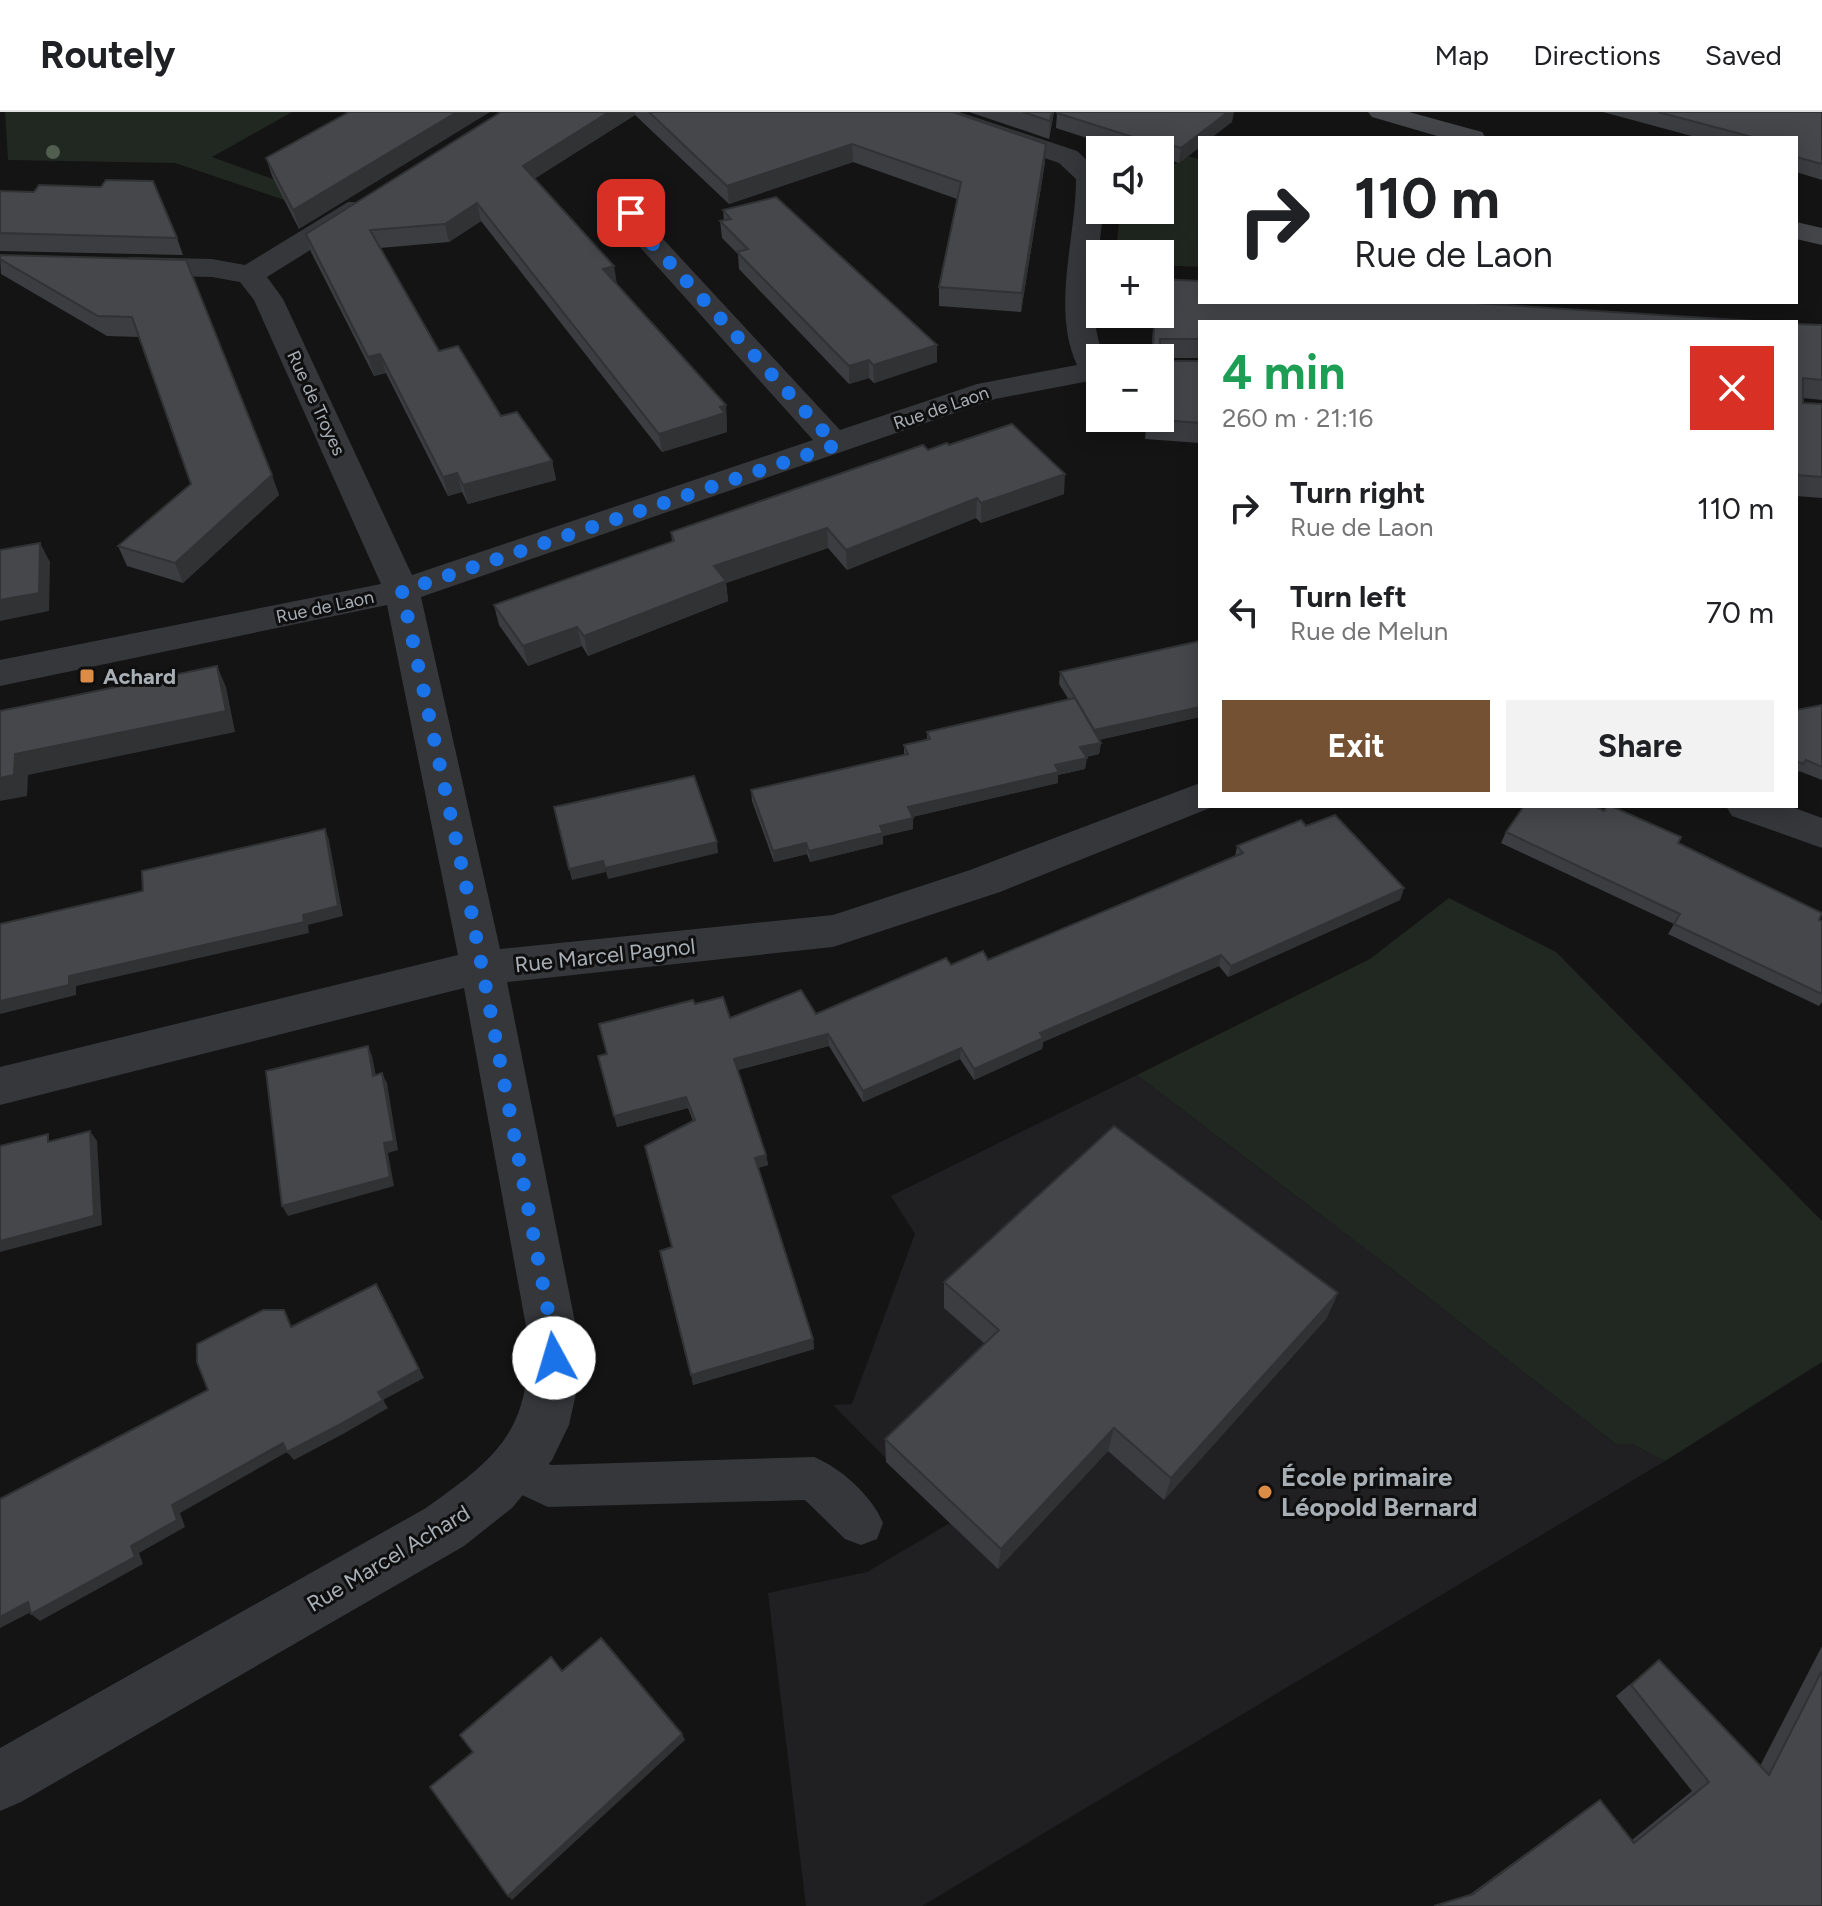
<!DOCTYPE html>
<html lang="en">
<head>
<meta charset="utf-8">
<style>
  :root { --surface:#fff; --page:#f2f2f2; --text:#202124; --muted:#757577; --line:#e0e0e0; --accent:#755133 }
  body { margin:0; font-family:Figtree,sans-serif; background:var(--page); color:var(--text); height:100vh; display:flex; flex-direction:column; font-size:30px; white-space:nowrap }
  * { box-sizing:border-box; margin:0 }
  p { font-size:26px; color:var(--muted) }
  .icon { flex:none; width:44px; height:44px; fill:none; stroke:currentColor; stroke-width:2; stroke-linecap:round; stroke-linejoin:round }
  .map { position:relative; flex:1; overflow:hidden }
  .sheet { position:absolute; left:1198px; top:208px; width:600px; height:488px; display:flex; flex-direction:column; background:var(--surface); border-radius:0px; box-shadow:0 4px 20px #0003 }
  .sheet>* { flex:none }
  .top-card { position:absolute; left:1198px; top:24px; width:600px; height:168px; border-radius:0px; box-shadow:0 4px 20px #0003; background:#fff; color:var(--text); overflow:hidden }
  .controls { position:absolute; left:1086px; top:24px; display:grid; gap:16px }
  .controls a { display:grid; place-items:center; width:88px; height:88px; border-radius:0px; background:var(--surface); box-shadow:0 4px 20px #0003; font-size:40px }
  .pin { position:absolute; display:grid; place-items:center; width:68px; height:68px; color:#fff; margin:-34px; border-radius:16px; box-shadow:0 4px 12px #0006 }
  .me { position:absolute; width:88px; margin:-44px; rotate:354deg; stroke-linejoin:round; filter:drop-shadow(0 0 6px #0008) }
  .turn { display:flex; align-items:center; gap:28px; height:168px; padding:0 24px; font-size:36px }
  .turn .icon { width:104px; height:104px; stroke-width:2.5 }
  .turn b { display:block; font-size:56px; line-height:68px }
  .round { display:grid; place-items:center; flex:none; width:84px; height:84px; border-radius:0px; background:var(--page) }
  .overview { display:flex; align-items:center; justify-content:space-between; height:136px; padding:0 24px }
  h1 { font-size:48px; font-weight:700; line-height:60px; color:#1e9e55 }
  .cta { display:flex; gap:16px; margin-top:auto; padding:16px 24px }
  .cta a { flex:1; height:92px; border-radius:0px; background:var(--accent); color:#fff; font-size:32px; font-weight:700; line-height:92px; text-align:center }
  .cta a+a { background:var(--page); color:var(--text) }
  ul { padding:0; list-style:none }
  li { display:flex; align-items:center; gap:24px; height:104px; padding:0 24px }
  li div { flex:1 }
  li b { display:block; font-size:30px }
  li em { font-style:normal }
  header { display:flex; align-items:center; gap:48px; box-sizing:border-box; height:112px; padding:0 40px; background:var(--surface); border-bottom:2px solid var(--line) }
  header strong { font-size:38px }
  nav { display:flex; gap:44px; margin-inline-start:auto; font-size:28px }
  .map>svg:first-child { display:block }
</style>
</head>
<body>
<header>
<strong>Routely</strong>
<nav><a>Map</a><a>Directions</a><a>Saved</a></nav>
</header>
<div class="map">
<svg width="1822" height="1794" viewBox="0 0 1822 1794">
  <rect width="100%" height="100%" fill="#141415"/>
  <path fill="#202022" d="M1137,963L1396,1160L1616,1332H1632L1665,1349L922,1794H806L768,1481L867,1460L950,1411L833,1293L852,1292L915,1122L891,1084Z"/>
  <g fill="#212821">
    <path d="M5,0H292L212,45L336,90L320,100L175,51L8,48Z"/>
    <path d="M1188,44L1200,48V155L1160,153V142H1116L1120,98H1160V61Z"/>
    <path d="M1449,786L1556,840L1822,1109V1250L1665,1349L1632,1332H1616L1396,1160L1137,963L1370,847Z"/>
  </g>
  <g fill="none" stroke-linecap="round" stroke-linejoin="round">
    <path fill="#35373a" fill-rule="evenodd" d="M511,1335L551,1353L814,1345C841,1356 872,1384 883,1411L877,1427L861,1433L845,1427L805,1388L548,1395L496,1371L489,1356L496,1341Z"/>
    <g fill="#35373a" fill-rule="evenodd">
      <path d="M920,0H959L1077,39L1100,60V98H1103C1100,144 1084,203 1105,246H1100V267L995,287L421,485L500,837L833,803L970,758L1200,671V694H1215L1000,780L833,835L507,870L578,1225L579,1268L569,1313L552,1348L512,1396L464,1434L21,1690L0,1699V1636L426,1396C498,1345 531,1318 528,1225L464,876L0,993V955L458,843L387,493L0,574V548L381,472L254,188L240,170L212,165L130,163L120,160L116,154L120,148L130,145L212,147L245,153L348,90H368L372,96L368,102L267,165L283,187L412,463L813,328L629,123L617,101L629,75H649L653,81L645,101L651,114L840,318L977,272L1077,253C1051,196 1076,127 1076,67L1059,51L924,5Z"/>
      <path d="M1726,694H1789L1822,706V736L1732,704Z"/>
    </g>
    <g fill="#44464a" fill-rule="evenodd">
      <path d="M1368,0H1409L1482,20L1486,26H1444L1372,5Z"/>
      <path d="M1796,110L1822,116V133L1796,127Z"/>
    </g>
  </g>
  <circle fill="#525f50" cx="53" cy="40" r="7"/>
  <g fill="#3c3d40">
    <path d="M349,0L299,117L272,64L266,46Z"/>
    <path d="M501,0H953L1045,50L1021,200L939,194V175L957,87L853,50L729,92L635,3L534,67L617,172L726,293L727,320L662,340L481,109L449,130L380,136L439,239L501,304L552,349L556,368L468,392L462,380L448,384L386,261L374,264L311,140L306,122Z"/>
    <path d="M969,0H1054L1049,27Z"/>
    <path d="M1603,0H1822V68L1796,60V26H1699Z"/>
    <path d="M1057,1L1232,10L1200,26V35L1179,51L1163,46L1160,48V38H1124L1056,16Z"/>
    <path d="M0,79L177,126L183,143L0,139Z"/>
    <path d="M723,98L937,250L874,271L869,266L849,272L739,157L738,142L722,126L720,109L724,108Z"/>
    <path d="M0,143L186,148L279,383L183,471L127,454L118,434L191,372L139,225L107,224L1,162Z"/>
    <path d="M1154,202H1160L1200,210V246H1160V249H1200V331L1145,327L1147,306H1160V246H1151Z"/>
    <path d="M1796,212L1822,213V288L1803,286V291L1822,292V386L1796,384Z"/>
    <path d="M928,338L1064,382L981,411L976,406L847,458L828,436L726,471L728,489L588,544L582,534L528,554L499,513L494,493L672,430L671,420Z"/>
    <path d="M1060,560L1200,605L1099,628L1101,631L1099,642L1086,645L1085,657L1058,663V671L912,705L913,717L883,724V732L810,750L807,742L774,750L752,689L751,678L904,643V633L927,628V620L1069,588L1059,572Z"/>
    <path d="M1822,593V668L1799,659L1796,663V598Z"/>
    <path d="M1306,714L1404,776L1400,788L1228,865L1219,854L1043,930L1042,937L974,968L960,947L863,990L829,934L738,958L766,1043L768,1053L758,1056L813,1227L814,1237L693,1273L672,1135L693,1009L688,996L617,1015L607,942L695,892L730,906L816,902L951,853L988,848L1235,745L1237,734Z"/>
    <path d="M1506,720L1678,731L1822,809V890L1819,894L1668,822L1674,812L1501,731Z"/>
    <path d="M944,1170L1338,1181L1326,1207L1164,1388L1108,1339L998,1457L886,1350L885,1327L985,1232L944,1196Z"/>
    <path d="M1822,1534V1793L1469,1783L1585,1698L1600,1688L1632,1728L1692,1679L1616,1584L1659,1548L1760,1654Z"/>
  </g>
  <g fill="#313234">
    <path d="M457,0H490L299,117L293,98Z"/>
    <path d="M609,0H635V3L526,72L523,54Z"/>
    <path d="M1052,0H1054L1049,27L1050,9Z"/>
    <path d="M1228,0H1234L1232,10L1211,26H1200V35L1179,51L1181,36Z"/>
    <path d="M1165,31L1163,46L1160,48L1161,34Z"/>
    <path d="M852,32L853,50L729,92L727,74Z"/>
    <path d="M1046,32L1045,50L1021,200L1022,181Z"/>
    <path d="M477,91L481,109L449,130L445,112Z"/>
    <path d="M614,154L617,172L603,157Z"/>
    <path d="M937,233V250L874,271L873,253Z"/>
    <path d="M380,242L386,261L374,264L368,245Z"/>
    <path d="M869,248V266L849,272V254Z"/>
    <path d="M726,293L727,320L662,340L659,322Z"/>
    <path d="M552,349L556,368L468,392L463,373Z"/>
    <path d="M457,361L462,380L448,384L443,365Z"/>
    <path d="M1065,362L1064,382L981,411V391Z"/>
    <path d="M272,363L279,383L183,471L175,451Z"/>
    <path d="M977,386L976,406L847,458L846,438Z"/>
    <path d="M827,416L828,436L726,471L728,489L588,544L584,524L714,454Z"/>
    <path d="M40,431L50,450L49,499L0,509V488Z"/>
    <path d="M577,515L582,534L528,554L523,534Z"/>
    <path d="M217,554L226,575L235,620L28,663L27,684L0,689V666L15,642Z"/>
    <path d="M1200,595V605L1093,629L1094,618Z"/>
    <path d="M1101,631L1099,642L1079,646L1080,635Z"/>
    <path d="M1087,646L1085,657L1058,663V671L908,706V695Z"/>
    <path d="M913,706V717L883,724V732L810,750L809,739L880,714Z"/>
    <path d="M325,717L329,728L343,804L308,813L309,821L76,874V883L0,902V889L69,864L303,803Z"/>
    <path d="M717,730L718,741L608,767L605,756Z"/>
    <path d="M806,731L807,742L774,750L773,739Z"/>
    <path d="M603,749L606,760L572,768L569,757Z"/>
    <path d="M1404,776L1400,788L1228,865L1231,854Z"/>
    <path d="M1221,843L1219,854L1043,930L1042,937L974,968V957L1040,921Z"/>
    <path d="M828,922L829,934L736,958L734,947Z"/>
    <path d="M368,934L372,944L378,974L373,964Z"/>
    <path d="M961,936L960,947L863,990V979Z"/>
    <path d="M382,961L387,971L398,1038L388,1041L394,1074L288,1104L282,1094L384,1031Z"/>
    <path d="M686,985L688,996L617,1015L614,1004Z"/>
    <path d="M90,1019L97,1029L102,1113L0,1140V1129Z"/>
    <path d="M766,1043L768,1053L757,1056L755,1046Z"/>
    <path d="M381,1181L424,1266L383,1288L388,1296L343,1322L294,1348L287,1340L180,1401L185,1415L139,1441L143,1452L40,1509L31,1502L131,1434L172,1393L378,1280Z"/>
    <path d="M1338,1181L1326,1207L1164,1388L1171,1366Z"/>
    <path d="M813,1227L814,1237L693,1273L691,1263Z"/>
    <path d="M1114,1316L1108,1339L998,1457L1001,1437Z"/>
    <path d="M28,1490L37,1497L0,1516V1505Z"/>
    <path d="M682,1622L685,1628L512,1788L508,1784Z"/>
  </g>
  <g fill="#46474a" stroke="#313234" stroke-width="2">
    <path d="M349,0H457L293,98L266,46Z"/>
    <path d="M501,0H609L523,54L614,154L603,157L726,293L720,295L725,301L659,322L477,91L445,112L370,118L439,239L458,234L501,304L517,300L552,349L463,373L457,361L443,365L380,242L368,245L306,122Z"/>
    <path d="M649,0H953L1046,32L1022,181L939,175L961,70L852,32L727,74Z"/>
    <path d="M1023,0H1052L1050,9Z"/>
    <path d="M1058,0H1228L1181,36L1165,31L1161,34L1057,1Z"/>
    <path d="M1658,0H1822V52L1796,45V26H1756Z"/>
    <path d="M106,68L153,69L177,126L0,121V79L34,80L39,73L101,75Z"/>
    <path d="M776,85L937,233L873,253L869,248L849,254L737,140L748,137L720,109L731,107L723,98Z"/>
    <path d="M0,143L186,148L272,363L175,451L118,434L191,372L132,205L98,204L0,147Z"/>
    <path d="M1160,167L1200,169V190H1460L1770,210H1200V227H1160V249H1200V311L1148,307V306H1160V246H1152L1155,202H1160Z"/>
    <path d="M1796,212L1822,213V268L1803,266V291L1822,292V365L1796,363Z"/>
    <path d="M1012,312L1065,362L981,391L977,386L846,438L827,416L714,454L726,469L584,524L577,515L523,534L494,493L674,429L671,420L923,333L928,338L947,331L949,333Z"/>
    <path d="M40,431L39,481L0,488V438Z"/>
    <path d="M1200,529V595L1094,618L1060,560Z"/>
    <path d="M217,554L226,599L15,642L14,663L0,666V599Z"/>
    <path d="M1075,586L1101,631L1080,635L1087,646L1055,653L1059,660L908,695L913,706L880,714L883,721L809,739L806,731L773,739L751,678L908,642L904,633L930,627L927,620Z"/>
    <path d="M1822,593V655L1806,648L1803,652L1796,649V598Z"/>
    <path d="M694,664L717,730L605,756L603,749L569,757L554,695Z"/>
    <path d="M1524,694H1594L1604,699L1607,694H1611L1681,725L1678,731L1822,801L1819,808L1822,809V882L1674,812L1680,802L1506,720Z"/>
    <path d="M1335,703L1404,776L1231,854L1221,843L1040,921L1043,926L974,957L961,936L863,979L828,922L734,947L766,1043L755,1046L813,1227L691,1263L660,1139L672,1135L645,1034L695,1008L686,985L614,1004L598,944L607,942L599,912L693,888L695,892L723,885L730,906L801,878L816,902L946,846L951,853L983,839L988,848L1243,741L1237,734L1301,708L1306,714Z"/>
    <path d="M325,717L338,794L303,803L304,810L69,864V873L0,889V812L143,779L142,759Z"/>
    <path d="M368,934L373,964L382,961L394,1029L384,1031L390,1065L282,1094L266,959Z"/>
    <path d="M1114,1014L1338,1181L1171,1366L1114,1316L1001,1437L885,1327L999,1218L944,1170Z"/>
    <path d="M90,1019L94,1104L0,1129V1034L48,1022V1030Z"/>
    <path d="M376,1172L419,1257L378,1280L383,1288L337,1314L287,1340L283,1331L172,1393L177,1408L131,1434L135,1445L31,1502L28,1490L0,1505V1387L208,1278L197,1250V1232L263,1198H284L291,1215Z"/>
    <path d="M601,1526L682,1622L508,1784L430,1675L473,1640L460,1623L551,1545L562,1559Z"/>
    <path d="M1659,1548L1769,1663L1822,1559V1793L1821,1794H1434L1473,1782L1600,1688L1634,1731L1709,1670L1631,1573Z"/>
  </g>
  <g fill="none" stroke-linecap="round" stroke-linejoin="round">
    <path stroke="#1a73e8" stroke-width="14" stroke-dasharray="0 25.2" d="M554,1246L553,1225L469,788L402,479L836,333L639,117L631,101"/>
  </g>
  <g fill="#dc8c45" stroke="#0f0f10" stroke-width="3">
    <rect x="79" y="556" width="16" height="16" rx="4"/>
    <circle cx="1265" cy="1380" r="8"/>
  </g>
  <g text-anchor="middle" stroke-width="6" stroke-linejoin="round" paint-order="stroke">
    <g font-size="18" fill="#a7aeb4" stroke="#0f0f10">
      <text transform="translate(316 291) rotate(65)" y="6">Rue de Troyes</text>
      <text transform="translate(941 296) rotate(-19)" y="6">Rue de Laon</text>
      <text transform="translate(325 495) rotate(-12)" y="6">Rue de Laon</text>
    </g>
    <g font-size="22" font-weight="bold" fill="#a7aeb4" stroke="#0f0f10" text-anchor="start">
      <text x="103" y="572">Achard</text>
    </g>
    <g font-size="22" fill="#a7aeb4" stroke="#0f0f10">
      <text transform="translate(605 843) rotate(-6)" y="8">Rue Marcel Pagnol</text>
      <text transform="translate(388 1446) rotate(-31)" y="8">Rue Marcel Achard</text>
    </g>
    <g font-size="26" font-weight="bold" fill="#a7aeb4" stroke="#0f0f10" text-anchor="start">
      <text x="1281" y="1374">École primaire<tspan x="1281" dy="30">Léopold Bernard</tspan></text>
    </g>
  </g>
</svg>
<div class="controls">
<a><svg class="icon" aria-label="sound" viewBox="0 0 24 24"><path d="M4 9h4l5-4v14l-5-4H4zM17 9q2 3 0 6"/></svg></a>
<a>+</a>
<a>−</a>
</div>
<div class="pin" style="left:631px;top:101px;background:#d93025"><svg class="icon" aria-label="arrive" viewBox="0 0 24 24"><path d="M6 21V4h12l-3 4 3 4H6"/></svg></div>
<svg class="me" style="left:554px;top:1246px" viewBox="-20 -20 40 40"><circle r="19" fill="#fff"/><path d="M0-13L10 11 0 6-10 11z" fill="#1a73e8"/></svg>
<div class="top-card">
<div class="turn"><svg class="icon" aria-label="right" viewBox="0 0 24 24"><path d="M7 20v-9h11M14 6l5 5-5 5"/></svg><div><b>110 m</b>Rue de Laon</div></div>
</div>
<section class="sheet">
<div class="overview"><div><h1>4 min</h1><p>260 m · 21:16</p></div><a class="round" style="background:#d93025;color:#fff"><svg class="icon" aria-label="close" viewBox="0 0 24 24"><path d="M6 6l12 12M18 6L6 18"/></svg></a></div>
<ul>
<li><svg class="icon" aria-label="right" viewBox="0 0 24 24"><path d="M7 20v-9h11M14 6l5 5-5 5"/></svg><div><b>Turn right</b><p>Rue de Laon</p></div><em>110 m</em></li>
<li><svg class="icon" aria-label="left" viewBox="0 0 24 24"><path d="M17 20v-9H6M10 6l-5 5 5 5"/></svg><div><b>Turn left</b><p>Rue de Melun</p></div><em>70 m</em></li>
</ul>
<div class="cta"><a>Exit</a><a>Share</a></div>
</section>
</div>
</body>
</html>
